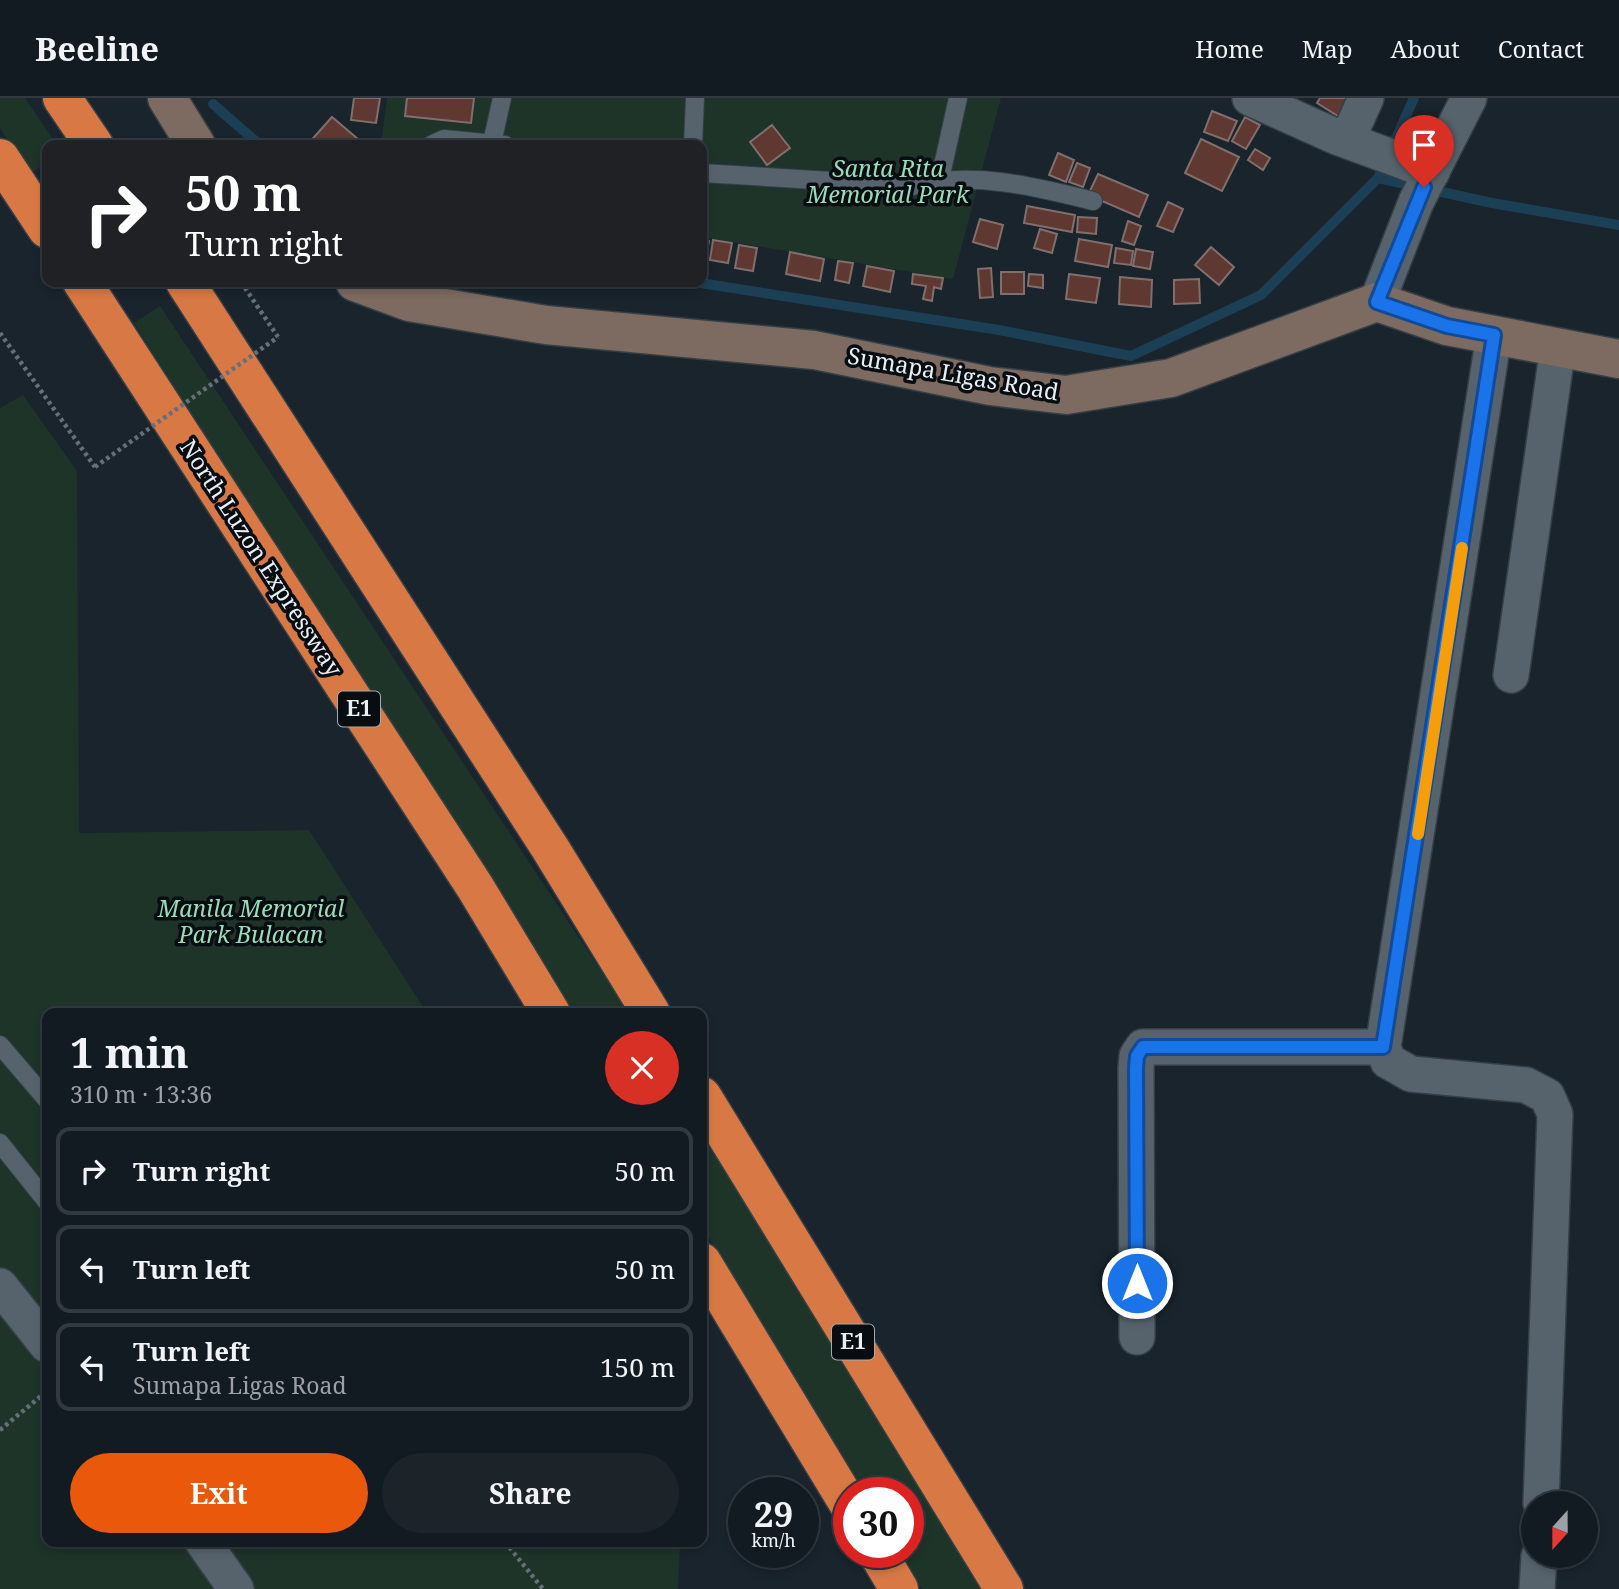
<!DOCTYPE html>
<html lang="en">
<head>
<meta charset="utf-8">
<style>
  :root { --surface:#131b22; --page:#1c242a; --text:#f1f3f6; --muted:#9da1a5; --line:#323940; --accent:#ea580c }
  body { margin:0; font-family:"Noto Serif",serif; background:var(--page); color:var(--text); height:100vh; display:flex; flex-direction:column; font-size:26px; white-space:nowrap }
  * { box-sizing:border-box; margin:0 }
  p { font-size:23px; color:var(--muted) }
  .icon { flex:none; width:38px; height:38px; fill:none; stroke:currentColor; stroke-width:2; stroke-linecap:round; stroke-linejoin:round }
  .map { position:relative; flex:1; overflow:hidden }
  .details { position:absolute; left:42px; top:910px; width:665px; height:539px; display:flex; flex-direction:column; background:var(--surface); border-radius:14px; box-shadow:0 4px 10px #0003,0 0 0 2px var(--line) }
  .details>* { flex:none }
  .hud { position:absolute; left:42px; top:42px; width:665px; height:147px; border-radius:14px; box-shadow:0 4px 10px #0003,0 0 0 2px var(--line); background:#202124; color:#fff; overflow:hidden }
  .needle { width:46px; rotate:201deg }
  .tools { position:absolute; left:1521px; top:1393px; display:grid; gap:14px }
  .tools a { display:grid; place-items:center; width:77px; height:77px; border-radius:50%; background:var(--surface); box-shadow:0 4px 10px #0003,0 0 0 2px var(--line); font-size:35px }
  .speed { position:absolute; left:728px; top:1379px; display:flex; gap:14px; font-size:35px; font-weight:700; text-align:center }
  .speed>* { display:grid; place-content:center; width:91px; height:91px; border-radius:50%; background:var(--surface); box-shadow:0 4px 10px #0003,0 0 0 2px var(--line); line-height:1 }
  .speed small { font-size:18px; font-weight:400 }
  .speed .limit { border:10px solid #d22; background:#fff; color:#111 }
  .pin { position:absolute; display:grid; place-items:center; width:60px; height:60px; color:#fff; margin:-72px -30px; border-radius:50% 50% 50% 0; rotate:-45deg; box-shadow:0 0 7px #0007 }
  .pin .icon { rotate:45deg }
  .me { position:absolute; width:77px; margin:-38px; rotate:0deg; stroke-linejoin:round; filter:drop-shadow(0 0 5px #0008) }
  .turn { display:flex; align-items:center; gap:24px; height:147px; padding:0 28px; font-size:32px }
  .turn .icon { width:91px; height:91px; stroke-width:2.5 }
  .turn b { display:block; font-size:49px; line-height:60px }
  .round { display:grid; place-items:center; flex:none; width:74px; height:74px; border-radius:37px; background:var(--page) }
  .head { display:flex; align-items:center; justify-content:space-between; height:119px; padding:0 28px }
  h1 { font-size:42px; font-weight:700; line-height:52px }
  .primary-button { display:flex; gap:14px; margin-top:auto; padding:14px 28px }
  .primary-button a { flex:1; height:80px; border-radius:42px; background:var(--accent); color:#fff; font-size:28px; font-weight:700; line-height:80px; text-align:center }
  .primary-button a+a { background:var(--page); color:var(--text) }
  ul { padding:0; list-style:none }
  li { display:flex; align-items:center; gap:21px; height:88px; margin:0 14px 10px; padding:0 14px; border:4px solid var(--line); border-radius:14px }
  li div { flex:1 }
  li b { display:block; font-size:26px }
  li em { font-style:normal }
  header { display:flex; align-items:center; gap:42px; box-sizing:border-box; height:98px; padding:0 35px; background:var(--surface); border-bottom:2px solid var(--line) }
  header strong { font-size:33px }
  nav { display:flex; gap:38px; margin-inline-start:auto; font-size:24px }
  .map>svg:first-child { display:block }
</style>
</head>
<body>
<header>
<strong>Beeline</strong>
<nav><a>Home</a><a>Map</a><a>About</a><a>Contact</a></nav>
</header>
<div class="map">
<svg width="1619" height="1491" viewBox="0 0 1619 1491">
  <rect width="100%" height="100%" fill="#19242d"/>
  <g fill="#1e3429">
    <path d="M0,0H25L57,47H47V65L30,75L0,30Z"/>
    <path d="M387,0H1001L953,181L702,139V47H381Z"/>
    <path d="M160,208L629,915H571L134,225Z"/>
    <path d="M23,297L77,373L79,735L309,732L427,915H47V1444H680L678,1491H0V310Z"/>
    <path d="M702,1029L992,1491H922L899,1454H908V1395H863L702,1128Z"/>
  </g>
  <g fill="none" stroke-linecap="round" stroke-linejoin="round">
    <g stroke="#1b4056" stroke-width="10">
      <path d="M213,6L260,47"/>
      <path d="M1378,80L1492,105L1619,127"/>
      <path d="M694,184L999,232L1131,258L1261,197L1378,80L1414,0"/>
    </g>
  </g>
  <g fill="#5f3832" stroke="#806f6c" stroke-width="2">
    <path d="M354,0H380L376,25L351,22Z"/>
    <path d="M407,0H474L471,25L405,18Z"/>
    <path d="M1320,0H1352L1341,20L1317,5Z"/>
    <path d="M1212,13L1237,23L1228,43L1204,34Z"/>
    <path d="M332,19L365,47H307Z"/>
    <path d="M1245,19L1260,27L1246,51L1232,43Z"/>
    <path d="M772,27L790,50L767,67L750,44Z"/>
    <path d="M1201,41L1239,59L1222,93L1185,75Z"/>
    <path d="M1255,51L1270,60L1263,72L1248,62Z"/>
    <path d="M1058,55L1074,62L1066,84L1049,77Z"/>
    <path d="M1077,65L1090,70L1083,89L1069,84Z"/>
    <path d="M1098,76L1148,97L1139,119L1088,97Z"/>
    <path d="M1168,104L1183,111L1173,134L1157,128Z"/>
    <path d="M1027,108L1075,117L1072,134L1024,125Z"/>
    <path d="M1078,119L1097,120L1096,136L1077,134Z"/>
    <path d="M980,121L1003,127L997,151L973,144Z"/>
    <path d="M1128,123L1141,128L1134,147L1122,143Z"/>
    <path d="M1040,131L1057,136L1052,155L1034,150Z"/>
    <path d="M702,141L709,143L706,160L702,159Z"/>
    <path d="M1079,141L1112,147L1108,169L1075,163Z"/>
    <path d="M713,142L732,145L728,165L710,162Z"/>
    <path d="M739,147L757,150L753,173L735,170Z"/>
    <path d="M1211,149L1234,169L1219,187L1195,167Z"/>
    <path d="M1116,150L1133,153L1131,167L1114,165Z"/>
    <path d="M1136,151L1153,154L1150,171L1133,168Z"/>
    <path d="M790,154L824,161L820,183L786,176Z"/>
    <path d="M838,163L853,165L849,185L835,182Z"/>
    <path d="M867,168L894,173L890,194L863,188Z"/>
    <path d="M991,170L993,199L980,200L978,171Z"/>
    <rect x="1001" y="174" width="23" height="22"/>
    <path d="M913,176L943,180L941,191L934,189L932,203L923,201L926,188L912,186Z"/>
    <path d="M1029,176L1043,177V190L1028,188Z"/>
    <path d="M1069,176L1100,180L1096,205L1066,201Z"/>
    <path d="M1120,179L1152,182L1151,209L1119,206Z"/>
    <path d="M1199,181L1200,205L1174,206V182Z"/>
  </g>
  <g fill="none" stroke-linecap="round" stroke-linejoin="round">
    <defs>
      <g id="lane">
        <path d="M492,45L502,0"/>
        <path d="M431,47L444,41L505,47"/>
        <path d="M693,47L695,0"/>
        <path d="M702,75L912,88C973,73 1033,88 1093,103"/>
        <path d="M940,81L958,0"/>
        <path d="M0,947L47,1002"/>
        <path d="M0,1045L47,1104"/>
      </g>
      <g id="street">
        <path d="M1250,0L1337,39L1432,74"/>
        <path d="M1347,42L1366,0"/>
        <path d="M1377,204L1416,104L1469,0"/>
        <path d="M1494,237L1383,949L1388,963L1411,976L1526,987L1547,998L1555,1016L1541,1405"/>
        <path d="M1511,577L1558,249"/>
        <path d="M0,1188L47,1247"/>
        <path d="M1137,1239L1136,970L1137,958L1143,949H1383"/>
        <path d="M203,1444L236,1491"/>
        <path d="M1537,1491L1539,1458"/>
      </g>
      <g id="secondary">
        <path d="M167,0L196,47"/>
        <path d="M355,184L409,204L546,227L814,252L990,288L1066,297L1171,280L1377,204L1447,228L1619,261"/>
      </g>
      <g id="highway">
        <path d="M62,0L94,47"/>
        <path d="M0,60L47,131"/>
        <path d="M82,184L475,789L551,915"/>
        <path d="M185,184L550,750L651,915"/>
        <path d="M702,998L1004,1491"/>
        <path d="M702,1164L849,1407"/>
        <path d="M877,1454L899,1491"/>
      </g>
    </defs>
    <use href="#lane" stroke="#363f46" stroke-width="20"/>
    <use href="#street" stroke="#363f46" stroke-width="38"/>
    <use href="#secondary" stroke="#363f46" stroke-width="41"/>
    <use href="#highway" stroke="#363f46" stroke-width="41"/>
    <g stroke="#666f77" stroke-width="4.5" stroke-dasharray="3.5 3.5" stroke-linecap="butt">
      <path d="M241,184L278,239"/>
      <path d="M0,235L95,369"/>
      <path d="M0,1332L47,1293"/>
      <path d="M505,1444L543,1491"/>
    </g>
    <use href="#lane" stroke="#56636d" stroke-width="18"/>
    <use href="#street" stroke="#56636d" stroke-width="35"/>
    <use href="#secondary" stroke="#7d6a61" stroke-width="38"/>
    <use href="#highway" stroke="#d87945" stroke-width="38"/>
    <path stroke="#666f77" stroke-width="4.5" stroke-dasharray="3.5 3.5" stroke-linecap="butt" d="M95,369L278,239"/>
  </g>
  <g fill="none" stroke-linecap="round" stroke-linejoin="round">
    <defs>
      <path id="route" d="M1137,1185L1136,970L1137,958L1143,949H1383L1494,237L1447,228L1377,204L1424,89"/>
    </defs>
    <use href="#route" stroke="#114b97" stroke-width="18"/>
    <use href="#route" stroke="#1a73e8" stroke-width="12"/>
    <path stroke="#f59e0b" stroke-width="12" d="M1418,736L1462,450"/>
  </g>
  <g text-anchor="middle" stroke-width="7" stroke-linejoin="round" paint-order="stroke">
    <g fill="#080d11" stroke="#a5acb1" stroke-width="2">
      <rect x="338" y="593.5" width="42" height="35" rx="5"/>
      <rect x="832" y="1226.5" width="42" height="35" rx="5"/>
    </g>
    <g font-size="21" font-weight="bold" fill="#e8f0f5">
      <text x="359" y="618">E1</text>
      <text x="853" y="1251">E1</text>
    </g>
    <g font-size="23" font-style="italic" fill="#97ddb8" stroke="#080d11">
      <text x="888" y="79">Santa Rita<tspan x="888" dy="26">Memorial Park</tspan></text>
      <text x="251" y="819">Manila Memorial<tspan x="251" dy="26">Park Bulacan</tspan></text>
    </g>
    <g font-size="23" fill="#e8f0f5" stroke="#080d11">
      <text transform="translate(953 276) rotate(10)" y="8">Sumapa Ligas Road</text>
      <text transform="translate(261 460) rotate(57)" y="8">North Luzon Expressway</text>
    </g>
  </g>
</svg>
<div class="tools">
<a><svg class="needle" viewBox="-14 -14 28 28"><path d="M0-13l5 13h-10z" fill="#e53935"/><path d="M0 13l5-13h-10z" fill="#9da1a5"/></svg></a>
</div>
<div class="speed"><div>29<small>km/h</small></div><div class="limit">30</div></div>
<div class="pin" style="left:1424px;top:89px;background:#d93025"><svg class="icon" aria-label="arrive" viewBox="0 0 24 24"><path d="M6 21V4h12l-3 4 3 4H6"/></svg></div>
<svg class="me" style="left:1137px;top:1185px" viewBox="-20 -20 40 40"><circle r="17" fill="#1a73e8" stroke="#fff" stroke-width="3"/><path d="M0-11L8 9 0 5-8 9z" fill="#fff"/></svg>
<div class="hud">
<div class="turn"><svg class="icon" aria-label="right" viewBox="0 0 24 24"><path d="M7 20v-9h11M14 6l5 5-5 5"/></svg><div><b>50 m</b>Turn right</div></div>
</div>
<section class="details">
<div class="head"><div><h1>1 min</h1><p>310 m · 13:36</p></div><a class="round" style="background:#d93025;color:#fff"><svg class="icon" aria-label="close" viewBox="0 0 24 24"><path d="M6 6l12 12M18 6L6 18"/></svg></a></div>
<ul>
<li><svg class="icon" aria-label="right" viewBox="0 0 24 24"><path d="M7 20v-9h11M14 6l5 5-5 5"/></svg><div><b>Turn right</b></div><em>50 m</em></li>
<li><svg class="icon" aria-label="left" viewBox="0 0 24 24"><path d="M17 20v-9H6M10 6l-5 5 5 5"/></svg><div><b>Turn left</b></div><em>50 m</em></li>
<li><svg class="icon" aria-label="left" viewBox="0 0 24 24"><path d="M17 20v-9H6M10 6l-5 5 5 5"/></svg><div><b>Turn left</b><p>Sumapa Ligas Road</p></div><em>150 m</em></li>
</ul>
<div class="primary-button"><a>Exit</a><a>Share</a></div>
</section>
</div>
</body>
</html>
